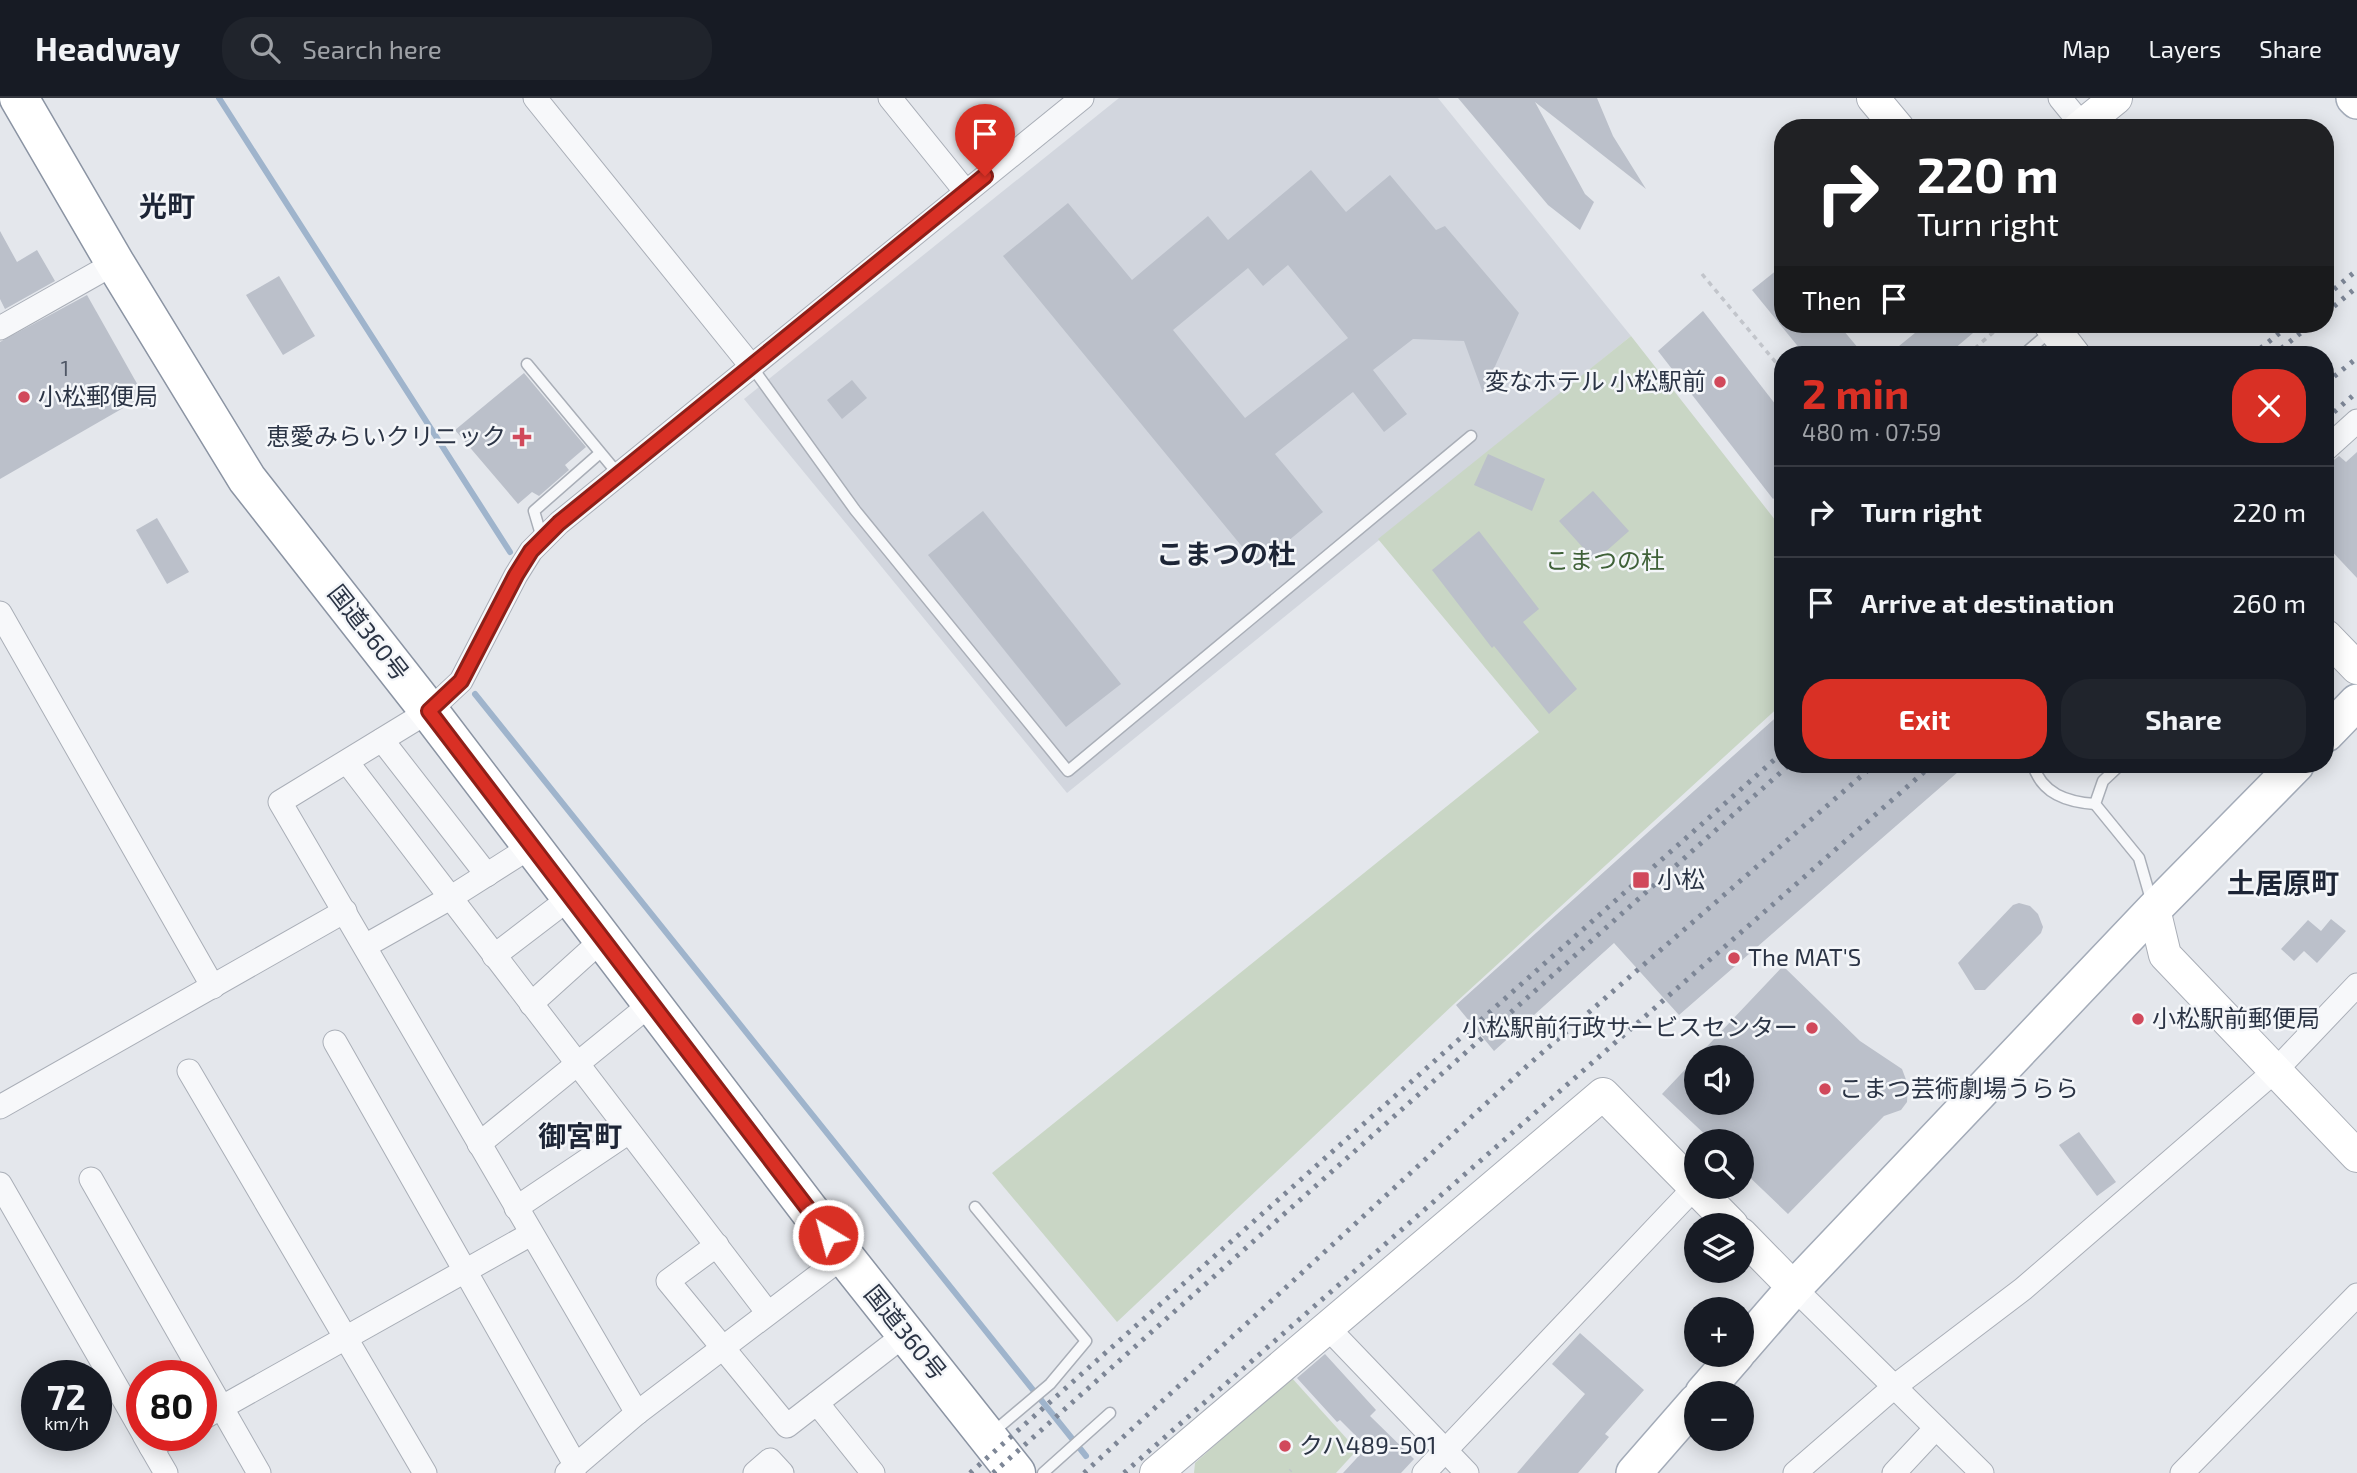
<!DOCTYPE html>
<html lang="en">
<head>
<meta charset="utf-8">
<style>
  :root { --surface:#171b24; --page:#20242c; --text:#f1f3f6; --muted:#9ea1a6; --line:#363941; --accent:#d93025 }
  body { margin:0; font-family:"Exo 2","Noto Sans JP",sans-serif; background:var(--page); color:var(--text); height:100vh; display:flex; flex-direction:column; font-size:26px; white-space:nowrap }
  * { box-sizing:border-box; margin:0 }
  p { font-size:23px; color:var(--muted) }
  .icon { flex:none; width:38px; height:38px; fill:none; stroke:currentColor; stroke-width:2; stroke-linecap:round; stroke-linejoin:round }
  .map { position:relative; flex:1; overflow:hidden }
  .sheet { position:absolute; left:1774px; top:248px; width:560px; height:427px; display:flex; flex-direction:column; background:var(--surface); border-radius:28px; box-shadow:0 4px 18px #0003 }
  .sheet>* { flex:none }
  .hud { position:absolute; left:1774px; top:21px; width:560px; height:214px; border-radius:28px; box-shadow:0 4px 18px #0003; background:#202124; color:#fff; overflow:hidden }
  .tools { position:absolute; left:1684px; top:947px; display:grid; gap:14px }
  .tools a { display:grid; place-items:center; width:70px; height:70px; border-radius:50%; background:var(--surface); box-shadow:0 4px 18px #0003; font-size:35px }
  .speed { position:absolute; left:21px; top:1262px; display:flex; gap:14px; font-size:35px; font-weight:700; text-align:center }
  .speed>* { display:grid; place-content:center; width:91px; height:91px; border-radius:50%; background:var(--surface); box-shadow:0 4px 18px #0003; line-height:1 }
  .speed small { font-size:18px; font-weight:400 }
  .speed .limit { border:10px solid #d22; background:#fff; color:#111 }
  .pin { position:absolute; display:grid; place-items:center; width:60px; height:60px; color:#fff; margin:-72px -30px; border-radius:50% 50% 50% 0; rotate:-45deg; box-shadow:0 0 7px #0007 }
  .pin .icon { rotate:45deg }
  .me { position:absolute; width:77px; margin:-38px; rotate:323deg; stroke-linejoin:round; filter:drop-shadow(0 0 5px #0008) }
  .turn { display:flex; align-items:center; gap:24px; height:147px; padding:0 28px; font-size:32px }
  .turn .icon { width:91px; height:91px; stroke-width:2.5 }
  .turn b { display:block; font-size:49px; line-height:60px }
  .then { display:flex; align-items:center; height:66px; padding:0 28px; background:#0003; gap:14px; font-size:26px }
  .round { display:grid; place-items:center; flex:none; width:74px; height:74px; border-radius:28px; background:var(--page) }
  .headline { display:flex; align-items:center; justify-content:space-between; height:119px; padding:0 28px }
  h1 { font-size:42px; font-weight:700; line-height:52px; color:var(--accent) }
  .button { display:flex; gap:14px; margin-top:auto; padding:14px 28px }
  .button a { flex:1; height:80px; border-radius:28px; background:var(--accent); color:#fff; font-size:28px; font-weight:700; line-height:80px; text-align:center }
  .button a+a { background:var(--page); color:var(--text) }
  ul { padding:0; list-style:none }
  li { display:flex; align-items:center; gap:21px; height:91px; padding:0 28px; border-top:2px solid var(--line) }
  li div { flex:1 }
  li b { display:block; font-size:26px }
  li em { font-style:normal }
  header { display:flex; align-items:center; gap:42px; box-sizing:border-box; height:98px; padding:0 35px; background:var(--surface); border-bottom:2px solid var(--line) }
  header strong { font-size:33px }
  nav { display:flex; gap:38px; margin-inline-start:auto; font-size:24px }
  .search { width:490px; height:63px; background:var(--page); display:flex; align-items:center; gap:18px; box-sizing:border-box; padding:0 24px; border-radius:28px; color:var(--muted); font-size:26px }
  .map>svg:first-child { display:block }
</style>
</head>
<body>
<header>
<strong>Headway</strong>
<div class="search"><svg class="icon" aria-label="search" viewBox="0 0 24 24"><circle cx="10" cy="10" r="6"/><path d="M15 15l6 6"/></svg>Search here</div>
<nav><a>Map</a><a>Layers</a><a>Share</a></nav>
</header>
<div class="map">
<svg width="2357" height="1375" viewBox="0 0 2357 1375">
  <rect width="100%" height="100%" fill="#e4e7ec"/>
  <path fill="#d2d6de" d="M1119,0H1438L1631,238L1067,695L744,301Z"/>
  <g fill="#c9d6c5">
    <path d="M1631,238L1783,432V605L1454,906L1117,1224L992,1075L1539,634L1378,441Z"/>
    <path d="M1291,1279L1357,1352L1336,1375H1194L1195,1365Z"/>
  </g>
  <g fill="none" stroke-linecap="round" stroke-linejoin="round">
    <g stroke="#9fb4cc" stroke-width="6">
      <path d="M219,0L510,454"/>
      <path d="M475,596L1086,1358"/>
    </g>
  </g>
  <g fill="#bbc0ca" fill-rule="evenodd">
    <path d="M1458,0H1597L1613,38L1646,91L1535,4L1585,96L1594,104L1580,132L1548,107Z"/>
    <path d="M1311,72L1346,114L1390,77L1436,132L1445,128L1519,215L1483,295L1464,243L1413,241L1373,272L1407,316L1384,334L1353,294L1275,356L1323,414L1258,468L1003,158L1068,105L1132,182L1208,118L1228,142ZM1288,167L1348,240L1245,320L1173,232L1248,170L1263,188Z"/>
    <path d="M0,133L17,164L37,152L55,183L5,211L0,201Z"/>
    <path d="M1783,167V226H1838L1864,257H1805L1752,192Z"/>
    <path d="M279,178L315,238L283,257L246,197Z"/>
    <path d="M87,197L144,298L0,381V244Z"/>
    <path d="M1703,213L1783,316V393L1773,401L1658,253Z"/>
    <path d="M1926,226H1965L1973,235L1947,257H1888Z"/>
    <path d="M524,275L586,349L565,367L569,372L539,398L532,394L518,406L455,332Z"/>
    <path d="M852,282L867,300L842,321L827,302Z"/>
    <path d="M2357,354V480L2326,447V368L2339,358L2346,364Z"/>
    <path d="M1488,356L1545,381L1532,413L1474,387Z"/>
    <path d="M1593,393L1629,433L1595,463L1559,423Z"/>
    <path d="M983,413L1121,586L1066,629L928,457Z"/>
    <path d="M157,420L189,474L167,486L136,432Z"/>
    <path d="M1479,433L1539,511L1523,524L1577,591L1549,616L1494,548L1492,550L1432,472Z"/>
    <path d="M1783,613V667H1966L1679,917L1614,845L1494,953L1456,907Z"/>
    <path d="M2019,805L2030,808L2038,816L2043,829L2041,835L1985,892H1975L1958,865L2013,807Z"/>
    <path d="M2331,821L2346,833L2317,865L2304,853L2294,863L2281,851L2308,822L2321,833Z"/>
    <path d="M1783,868L1860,943L1902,971L1908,987L1907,1004L1901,1012L1884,1018L1788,1116L1741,1071V1043H1712L1662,996L1696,960V1004H1741V959H1697Z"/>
    <path d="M2079,1034L2116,1084L2097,1098L2059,1047Z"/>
    <path d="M1580,1235L1644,1292L1605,1336L1609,1339L1578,1375H1517L1585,1296L1552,1266Z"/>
    <path d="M1325,1256L1376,1312L1370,1318L1414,1361L1401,1375H1343L1367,1349L1340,1322L1337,1324L1297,1280Z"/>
  </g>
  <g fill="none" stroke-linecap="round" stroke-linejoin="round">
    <defs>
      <g id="lane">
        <path d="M2023,257L2052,232"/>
        <path d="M527,266L619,377"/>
        <path d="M752,269L855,412L1068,673L1471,338"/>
        <path d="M542,440L534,413L600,355"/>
        <path d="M2033,667C2042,696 2067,704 2095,706"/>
        <path d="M2120,667L2103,683L2095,706L2139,760L2152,805"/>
        <path d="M975,1109L1086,1243L1050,1286L992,1335"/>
        <path d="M1043,1375L1110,1315"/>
      </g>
      <g id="street">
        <path d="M535,0L752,269"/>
        <path d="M890,0L966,94"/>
        <path d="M2060,0L2082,27"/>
        <path d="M0,230L115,165"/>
        <path d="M2326,351L2357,323"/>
        <path d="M0,515L213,889"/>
        <path d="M382,642L487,777"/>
        <path d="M347,664L768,1215"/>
        <path d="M365,848L450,800L532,748"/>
        <path d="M494,858L571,799"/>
        <path d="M531,906L603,841"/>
        <path d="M335,944L576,1368"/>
        <path d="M189,973L425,1375"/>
        <path d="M0,1009L345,813"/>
        <path d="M479,1046L652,905"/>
        <path d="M91,1081L259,1375"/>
        <path d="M0,1086L142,1333"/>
        <path d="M516,1110L629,1034"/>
        <path d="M717,1147L668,1183L787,1328L907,1235"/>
        <path d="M1794,1190L1982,1375"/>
        <path d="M1327,1229L1467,1375"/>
        <path d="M817,1305L873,1375"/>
        <path d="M637,1315L280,704L429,613L461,583L516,477L531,453L559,425L1082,0"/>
        <path d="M201,1321L531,1136"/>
        <path d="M144,1337L166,1375"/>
        <path d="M151,1349L173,1337"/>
        <path d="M567,1375L637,1315L844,1158"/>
        <path d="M755,1375L770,1362L782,1375"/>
        <path d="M1424,1375L1695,1089"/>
        <path d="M1795,1375L1894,1289L2023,1191L2276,972L2357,887"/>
        <path d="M1894,1375L1936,1330"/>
        <path d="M2182,1375L2357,1197"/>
      </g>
      <g id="secondary">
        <path d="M1873,0L1898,30"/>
        <path d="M2079,30L2116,0"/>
        <path d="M2050,226L2074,257"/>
        <path d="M2326,538L2357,570"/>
        <path d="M2154,811L2165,857L2357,1058"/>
        <path d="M1741,1136L1794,1190"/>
        <path d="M1156,1375L1603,996L1732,1127"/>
      </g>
      <g id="primary">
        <path d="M2354,0L2357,3"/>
        <path d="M2326,636L2357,604"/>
        <path d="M1741,1251L1794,1190L2154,811L2296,667"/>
        <path d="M1703,1295L1737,1256"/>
        <path d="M1634,1375L1696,1304"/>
      </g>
      <path id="highway" d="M19,0L115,165L247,381L429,613L844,1158L1016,1375"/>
    </defs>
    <use href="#lane" stroke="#a9aeb7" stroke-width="13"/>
    <use href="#street" stroke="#a9aeb7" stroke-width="25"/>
    <use href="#secondary" stroke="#a9aeb7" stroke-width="34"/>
    <use href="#primary" stroke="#a3abb8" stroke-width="38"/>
    <use href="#highway" stroke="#8b94a3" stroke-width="41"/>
    <g stroke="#c2c5cb" stroke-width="3.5" stroke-dasharray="5 5" stroke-linecap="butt">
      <path d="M1702,176L1783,273"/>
      <path d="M1967,257L2003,226"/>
      <path d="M1783,418V423"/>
      <path d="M1290,1373L1291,1372"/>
    </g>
    <use href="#lane" stroke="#f7f8fa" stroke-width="10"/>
    <use href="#street" stroke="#f7f8fa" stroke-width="23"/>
    <use href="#secondary" stroke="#fff" stroke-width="32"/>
    <use href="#primary" stroke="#fff" stroke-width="35"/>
    <use href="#highway" stroke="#fff" stroke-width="38"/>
    <g stroke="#7d8696" stroke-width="5" stroke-dasharray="3.5 7" stroke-linecap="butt">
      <path d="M2326,198L2357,172"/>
      <path d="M2326,215L2357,189"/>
      <path d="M2252,257L2291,226"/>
      <path d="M2273,257L2312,226"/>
      <path d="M2326,285L2357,260"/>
      <path d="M2326,321L2357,294"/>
      <path d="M970,1375L1783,654"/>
      <path d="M993,1375L1789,667"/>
      <path d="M1084,1375L1528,967L1874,667"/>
      <path d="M1124,1375L1932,667"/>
    </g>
  </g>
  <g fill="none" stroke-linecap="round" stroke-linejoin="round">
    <defs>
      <path id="route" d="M828,1137L429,613L461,583L516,477L531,453L559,425L985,78"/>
    </defs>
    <use href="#route" stroke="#8d1f18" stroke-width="18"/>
    <use href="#route" stroke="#d93025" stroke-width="12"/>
  </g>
  <g fill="#d1495b" stroke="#f4f6f9" stroke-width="2.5">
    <circle cx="1720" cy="284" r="7"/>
    <circle cx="24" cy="299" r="7"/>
    <path d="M518.5 328.5h7v7h7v7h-7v7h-7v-7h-7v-7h7z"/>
    <rect x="1632" y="773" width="18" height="18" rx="3.5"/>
    <circle cx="1734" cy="860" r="7"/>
    <circle cx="2138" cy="921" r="7"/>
    <circle cx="1812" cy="930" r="7"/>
    <circle cx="1825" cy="991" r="7"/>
    <circle cx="1285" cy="1348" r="7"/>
  </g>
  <g text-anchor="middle" stroke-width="5" stroke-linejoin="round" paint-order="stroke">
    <g font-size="21" fill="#4f5766">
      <text x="65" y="278">1</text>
    </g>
    <g font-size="24" fill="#2b3445" stroke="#f4f6f9" text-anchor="start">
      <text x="1706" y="292" text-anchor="end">変なホテル 小松駅前</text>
      <text x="38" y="307">小松郵便局</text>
      <text x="506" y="347" text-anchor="end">恵愛みらいクリニック</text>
      <text x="1657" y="790">小松</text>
      <text x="1748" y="868">The MAT'S</text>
      <text x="2152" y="929">小松駅前郵便局</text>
      <text x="1798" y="938" text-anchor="end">小松駅前行政サービスセンター</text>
      <text x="1839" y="999">こまつ芸術劇場うらら</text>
      <text x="1299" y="1356">クハ489-501</text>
    </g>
    <g font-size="24" fill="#3f6138" stroke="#f4f6f9">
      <text x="1605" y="471">こまつの杜</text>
    </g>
    <g font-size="24" fill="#2b3445" stroke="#f4f6f9">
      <text transform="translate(368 535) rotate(52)" y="8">国道360号</text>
      <text transform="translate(905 1235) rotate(51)" y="8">国道360号</text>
    </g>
    <g font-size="28" font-weight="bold" fill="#1d2536" stroke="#f4f6f9">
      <text x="167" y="118">光町</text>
      <text x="1226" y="466">こまつの杜</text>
      <text x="2283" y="795">土居原町</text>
      <text x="580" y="1048">御宮町</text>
    </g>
  </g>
</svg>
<div class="tools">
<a><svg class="icon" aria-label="sound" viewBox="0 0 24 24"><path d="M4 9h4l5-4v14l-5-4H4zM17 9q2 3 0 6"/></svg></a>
<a><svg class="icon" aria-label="search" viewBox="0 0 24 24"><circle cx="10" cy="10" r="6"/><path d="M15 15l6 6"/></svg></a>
<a><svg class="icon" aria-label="layers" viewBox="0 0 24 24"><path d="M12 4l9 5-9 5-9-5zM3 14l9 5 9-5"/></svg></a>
<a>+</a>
<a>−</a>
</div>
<div class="speed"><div>72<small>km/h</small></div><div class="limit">80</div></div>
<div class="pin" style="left:985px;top:78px;background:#d93025"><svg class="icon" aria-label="arrive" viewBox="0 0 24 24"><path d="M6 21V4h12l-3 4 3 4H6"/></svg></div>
<svg class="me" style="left:828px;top:1137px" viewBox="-20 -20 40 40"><circle r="17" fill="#d93025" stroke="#fff" stroke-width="3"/><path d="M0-11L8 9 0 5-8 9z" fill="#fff"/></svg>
<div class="hud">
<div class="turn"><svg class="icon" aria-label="right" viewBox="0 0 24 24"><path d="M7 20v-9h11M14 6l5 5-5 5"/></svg><div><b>220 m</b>Turn right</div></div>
<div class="then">Then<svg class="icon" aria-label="arrive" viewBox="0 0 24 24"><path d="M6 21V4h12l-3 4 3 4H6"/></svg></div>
</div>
<section class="sheet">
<div class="headline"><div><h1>2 min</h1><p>480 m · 07:59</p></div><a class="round" style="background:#d93025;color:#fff"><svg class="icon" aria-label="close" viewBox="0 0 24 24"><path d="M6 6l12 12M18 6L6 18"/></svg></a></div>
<ul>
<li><svg class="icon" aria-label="right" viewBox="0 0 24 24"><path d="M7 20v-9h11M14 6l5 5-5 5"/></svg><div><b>Turn right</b></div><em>220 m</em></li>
<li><svg class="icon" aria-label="arrive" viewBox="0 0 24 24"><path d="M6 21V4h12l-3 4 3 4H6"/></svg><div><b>Arrive at destination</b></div><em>260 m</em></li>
</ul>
<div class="button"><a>Exit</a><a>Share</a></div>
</section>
</div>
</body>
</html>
